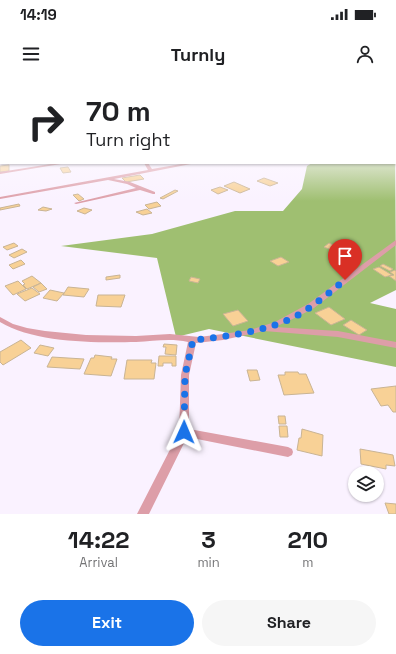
<!DOCTYPE html>
<html lang="en">
<head>
<meta charset="utf-8">
<style>
  :root { --surface:#fff; --page:#f6f6f6; --text:#202124; --muted:#757577; --accent:#1a73e8 }
  body { margin:0; font-family:"Space Grotesk",sans-serif; background:var(--page); color:var(--text); height:100vh; display:flex; flex-direction:column; font-size:15px; white-space:nowrap }
  * { box-sizing:border-box; margin:0 }
  p { font-size:13px; color:var(--muted) }
  .icon { flex:none; width:22px; height:22px; fill:none; stroke:currentColor; stroke-width:2; stroke-linecap:round; stroke-linejoin:round }
  .map { position:relative; height:434px; overflow:hidden }
  .sheet { display:flex; flex-direction:column; background:var(--surface); flex:1 }
  .sheet>* { flex:none }
  .hud { position:absolute; left:0px; top:0px; width:396px; height:84px; box-shadow:0 1px 3px #0004; background:#fff; color:var(--text); overflow:hidden }
  .controls { position:absolute; left:348px; top:386px; display:grid; gap:8px }
  .controls a { display:grid; place-items:center; width:36px; height:36px; border-radius:50%; background:var(--surface); box-shadow:0 1px 3px #0004; font-size:20px }
  .pin { position:absolute; display:grid; place-items:center; width:34px; height:34px; color:#fff; margin:-41px -17px; border-radius:50% 50% 50% 0; rotate:-45deg; box-shadow:0 0 4px #0007 }
  .pin .icon { rotate:45deg }
  .me { position:absolute; width:44px; margin:-22px; rotate:1deg; stroke-linejoin:round; filter:drop-shadow(0 0 3px #0008) }
  .turn { display:flex; align-items:center; gap:14px; height:84px; padding:0 20px; font-size:18px }
  .turn .icon { width:52px; height:52px; stroke-width:2.5 }
  .turn b { display:block; font-size:28px; line-height:34px }
  .eta { display:flex; justify-content:space-evenly; align-items:center; height:68px; text-align:center }
  .eta b { font-size:24px; font-weight:600; line-height:28px }
  .cta { display:flex; gap:8px; margin-top:auto; padding:8px 20px }
  .cta a { flex:1; height:46px; border-radius:24px; background:var(--accent); color:#fff; font-size:16px; font-weight:600; line-height:46px; text-align:center }
  .cta a+a { background:var(--page); color:var(--text) }
  .status { display:flex; justify-content:space-between; align-items:center; height:28px; padding:0 20px; background:var(--surface); direction:ltr }
  .status svg { height:11px; fill:currentColor }
  header { display:flex; justify-content:space-between; align-items:center; height:52px; padding:0 20px; background:var(--surface); font-size:18px; font-weight:600 }
  .map>svg:first-child { display:block }
</style>
</head>
<body>
<div class="status"><b>14:19</b><svg viewBox="0 0 49 12"><path d="M0 12V9h3v3zM5 12V6h3v6zM10 12V3h3v9zM15 12V0h3v12zM26 1h20v11H26zM47 4h2v5h-2z"/></svg></div>
<header><svg class="icon" aria-label="menu" viewBox="0 0 24 24"><path d="M4 6h16M4 12h16M4 18h16"/></svg>Turnly<svg class="icon" aria-label="person" viewBox="0 0 24 24"><circle cx="12" cy="8" r="4"/><path d="M4 21q1-7 8-7t8 7"/></svg></header>
<div class="map">
<svg width="396" height="434" viewBox="0 0 396 434">
  <rect width="100%" height="100%" fill="#faf2ff"/>
  <path fill="#9fbf71" d="M395,60L396,210L370,223L396,229V287L209,249L176,257L157,178L61,166L152,154L235,131H283L302,109L307,86L312,83H395Z"/>
  <g fill="#f8d196" stroke="#c9b494">
    <path d="M9,85V91L0,92V86Z"/>
    <path d="M68,87L71,92L63,93L60,88Z"/>
    <path d="M140,95L144,99L126,102L122,98Z"/>
    <path d="M264,98L278,103L270,106L257,101Z"/>
    <path d="M234,102L250,109L240,113L224,106Z"/>
    <path d="M220,107L228,110L218,114L211,110Z"/>
    <path d="M175,110L178,111L163,119L160,118Z"/>
    <path d="M78,114L84,119L79,121L73,115Z"/>
    <path d="M157,122L161,126L149,129L145,125Z"/>
    <path d="M19,124L20,126L0,130V128Z"/>
    <path d="M43,127L52,129L46,131L38,130Z"/>
    <path d="M84,128L92,130L85,134L77,131Z"/>
    <path d="M147,129L152,133L143,135L136,132Z"/>
    <path d="M14,163L18,166L7,170L3,167Z"/>
    <path d="M329,163L340,168L334,171L324,167Z"/>
    <path d="M22,169L27,172L14,178L9,175Z"/>
    <path d="M281,177L289,182L278,186L270,181Z"/>
    <path d="M21,180L25,184L13,189L9,185Z"/>
    <path d="M383,184L393,189L390,191L380,186Z"/>
    <path d="M379,187L392,195L385,197L373,189Z"/>
    <path d="M395,190L396,191V201L389,196L394,195L390,192Z"/>
    <path d="M120,195V198L106,200V197Z"/>
    <path d="M32,196L41,203L27,209L23,205L25,204L22,201Z"/>
    <path d="M191,197L200,199L198,203L189,201Z"/>
    <path d="M18,201L26,209L13,215L5,206Z"/>
    <path d="M41,203L47,209L39,212L33,207Z"/>
    <path d="M68,207L89,209L84,217L63,215Z"/>
    <path d="M32,208L40,214L25,221L17,214Z"/>
    <path d="M50,210L64,213L57,221L43,218Z"/>
    <path d="M98,215H125L121,227L96,226Z"/>
    <path d="M329,227L345,239L331,245L315,233Z"/>
    <path d="M238,230L248,241L233,246L223,234Z"/>
    <path d="M351,240L367,250L359,255L343,245Z"/>
    <path d="M21,260L31,268L3,285L0,282V272Z"/>
    <path d="M164,264L177,265L176,275L165,274L166,267H163Z"/>
    <path d="M40,265L54,268L48,276L34,273Z"/>
    <path d="M95,275L112,277L111,279H117L111,296L84,294L91,278H94Z"/>
    <path d="M159,276H176V286H172V283H163V286H158Z"/>
    <path d="M52,277L84,279L80,289L47,287Z"/>
    <path d="M127,280H152L151,283H156L154,299H124Z"/>
    <path d="M247,290H257L260,300L250,301Z"/>
    <path d="M285,292H298L299,294H306L314,313L284,315L278,295H285Z"/>
    <path d="M396,306V332H393L388,325L381,326L371,309Z"/>
    <path d="M278,336H285L286,344H279Z"/>
    <path d="M279,346H287L288,357H280Z"/>
    <path d="M302,349L323,355L322,376L297,370L299,358H301Z"/>
    <path d="M360,369L393,375L395,386L386,385V389L361,384Z"/>
    <path d="M385,423L396,424V434H389Z"/>
  </g>
  <g fill="none" stroke-linecap="round" stroke-linejoin="round">
    <g fill="#dd9ea8" fill-rule="evenodd">
      <rect x="0" y="69" width="1" height="2"/>
      <path d="M57,83H67L0,94V92Z"/>
      <path d="M144,83H148L152,89L187,83H196L114,99L130,102L155,112V114H153L140,110L76,124L74,123L136,108L127,104L108,100L0,119V117L148,90Z"/>
      <path d="M396,160V165L314,228L297,237L275,247L338,251L396,262V268L338,257L264,251L223,260L196,263L189,295V349L288,367L292,369L293,372L292,375L288,377L187,357L149,434H137L179,352L181,295L188,262C171,258 154,261 136,262C97,263 34,263 0,242V237L13,244L27,248L45,251L86,255L136,256L170,254L199,257L223,254L250,250L275,242L308,224Z"/>
    </g>
  </g>
  <linearGradient id="sky" x2="0" y2="1"><stop stop-color="#7bb4ec"/><stop offset="0.5" stop-color="#fdf9ff"/><stop offset="1" stop-color="#fdf9ff" stop-opacity="0"/></linearGradient>
  <rect width="396" height="121" fill="url(#sky)"/>
  <g fill="none" stroke-linecap="round" stroke-linejoin="round">
    <path stroke="#1a73e8" stroke-width="7" stroke-dasharray="0 12.6" d="M184,352L185,295L193,260C229,256 266,252 298,235C315,225 330,212 345,200"/>
  </g>
</svg>
<div class="controls">
<a><svg class="icon" aria-label="layers" viewBox="0 0 24 24"><path d="M12 4l9 5-9 5-9-5zM3 14l9 5 9-5"/></svg></a>
</div>
<div class="pin" style="left:345px;top:200px;background:#d93025"><svg class="icon" aria-label="arrive" viewBox="0 0 24 24"><path d="M6 21V4h12l-3 4 3 4H6"/></svg></div>
<svg class="me" style="left:184px;top:352px" viewBox="-20 -20 40 40"><path d="M0-17L14 15 0 8-14 15z" fill="#1a73e8" stroke="#fff" stroke-width="4"/></svg>
<div class="hud">
<div class="turn"><svg class="icon" aria-label="right" viewBox="0 0 24 24"><path d="M7 20v-9h11M14 6l5 5-5 5"/></svg><div><b>70 m</b>Turn right</div></div>
</div>
</div>
<section class="sheet">
<div class="eta">
<div><b>14:22</b><p>Arrival</p></div>
<div><b>3</b><p>min</p></div>
<div><b>210</b><p>m</p></div>
</div>
<div class="cta"><a>Exit</a><a>Share</a></div>
</section>
</body>
</html>
